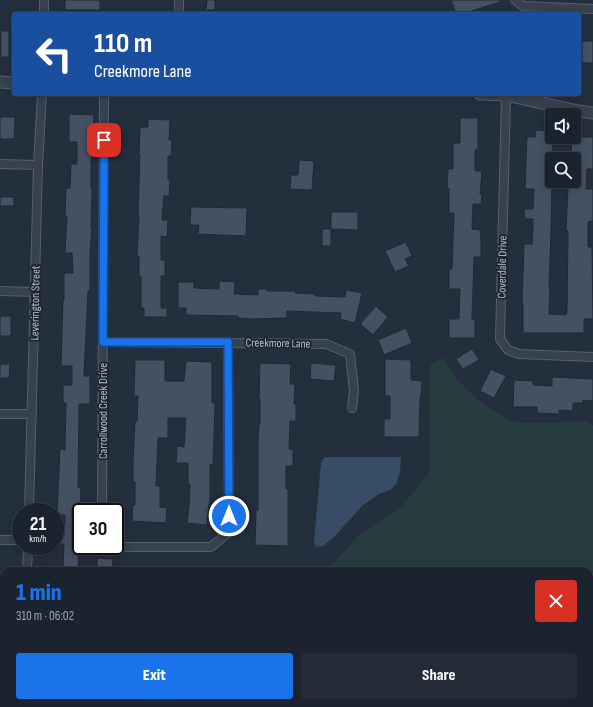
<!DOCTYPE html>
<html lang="en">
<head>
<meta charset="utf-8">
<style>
  :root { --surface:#1b232e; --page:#242b36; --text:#f1f3f6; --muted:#a0a4aa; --line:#39404a; --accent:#1a73e8 }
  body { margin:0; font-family:"Sofia Sans Condensed",sans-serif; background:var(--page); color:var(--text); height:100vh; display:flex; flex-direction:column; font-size:15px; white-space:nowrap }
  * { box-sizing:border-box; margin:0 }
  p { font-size:13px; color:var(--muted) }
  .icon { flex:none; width:22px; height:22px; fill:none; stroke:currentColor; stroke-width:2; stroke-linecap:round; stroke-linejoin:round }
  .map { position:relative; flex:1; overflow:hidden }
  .drawer { position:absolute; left:0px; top:567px; width:593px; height:140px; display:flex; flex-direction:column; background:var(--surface); border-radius:12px 12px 0 0; box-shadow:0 2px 10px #0003,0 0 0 1px var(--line) }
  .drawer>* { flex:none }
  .top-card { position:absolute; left:12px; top:12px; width:569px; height:84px; border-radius:4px; box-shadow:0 2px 10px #0003,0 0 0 1px var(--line); background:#1a4fa0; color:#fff; overflow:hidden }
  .tools { position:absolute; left:545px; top:108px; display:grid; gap:8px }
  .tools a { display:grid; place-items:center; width:36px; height:36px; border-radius:4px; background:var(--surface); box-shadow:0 2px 10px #0003,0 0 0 1px var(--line); font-size:20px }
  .speed { position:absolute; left:12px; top:503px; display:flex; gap:8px; font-size:20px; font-weight:700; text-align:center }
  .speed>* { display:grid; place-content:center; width:52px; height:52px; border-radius:50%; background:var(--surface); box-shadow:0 2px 10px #0003,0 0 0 1px var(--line); line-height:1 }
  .speed small { font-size:10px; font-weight:400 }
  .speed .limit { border:2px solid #111; border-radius:6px; background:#fff; color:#111 }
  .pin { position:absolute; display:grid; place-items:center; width:34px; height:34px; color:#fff; margin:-17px; border-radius:8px; box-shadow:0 2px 6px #0006 }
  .me { position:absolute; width:44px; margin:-22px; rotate:0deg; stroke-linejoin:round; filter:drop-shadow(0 0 3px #0008) }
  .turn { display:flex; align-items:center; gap:14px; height:84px; padding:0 16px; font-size:18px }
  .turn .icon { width:52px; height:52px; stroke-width:2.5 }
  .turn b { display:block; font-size:28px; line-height:34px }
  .round { display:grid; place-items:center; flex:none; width:42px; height:42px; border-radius:4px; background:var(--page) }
  .summary { display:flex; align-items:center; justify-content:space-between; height:68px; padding:0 16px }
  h1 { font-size:24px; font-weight:800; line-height:30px; color:var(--accent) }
  .button { display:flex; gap:8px; margin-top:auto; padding:8px 16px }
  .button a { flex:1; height:46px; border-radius:4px; background:var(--accent); color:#fff; font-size:16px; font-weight:800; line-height:46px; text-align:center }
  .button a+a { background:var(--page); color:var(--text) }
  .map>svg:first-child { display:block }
</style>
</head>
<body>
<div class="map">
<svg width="593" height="707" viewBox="0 0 593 707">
  <rect width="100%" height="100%" fill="#242f3e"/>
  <path fill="#263c3f" d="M444,358L457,380L487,407L511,421L536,423L583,421L593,425V707H220L223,703H589V571H314L334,563L357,537L399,509L430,472V363Z"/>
  <g fill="#394c67">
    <path d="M325,457H401L400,472L396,484L390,490L379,494L362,506L334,537L323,546L316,547L314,542L321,463Z"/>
    <path d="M107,703H211L210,707H107Z"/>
  </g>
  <g fill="#455162" stroke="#1f2835">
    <rect x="65" y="0" width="35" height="10"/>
    <path d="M207,0H215V10H206Z"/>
    <path d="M451,0H500V2L462,14H456Z"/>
    <rect x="1" y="31" width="8" height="26"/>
    <rect x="582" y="41" width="11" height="22"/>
    <path d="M69,114L94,115L91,164V189H92L91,227H92L90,254V291H88L84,376H90V404H79L78,487L81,488L78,571H63L64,544H56V534L64,535L65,515H57L60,449L65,450L66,403H63V385H72V366H61L63,300H64V273H73L72,253H65L67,216H65L66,188H70L71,164H77V142H69Z"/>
    <path d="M0,117H15L14,139H0Z"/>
    <path d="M460,118H478V150H475V171H482L480,194H482L481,204H473L472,229L480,230L481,243V257H474L472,319H475V338H449V319H459L460,289H449V269H452L454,213H449V188H447L448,169H453V143H460Z"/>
    <path d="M148,119L170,120L169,140L172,141L171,156H168V180H170L169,196H164L162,220H168L167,237L161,236V260H165V276H161V308H167V317H144V308H141V276H139V256H137L139,215H138L140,154H139L140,127H148Z"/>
    <path d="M536,130L552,131V137H553L551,231L549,289H550L549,314L566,315L567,312L568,231H566L568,188H576L577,156H571L572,137H593V169H587L586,189H593V221L588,222V247H592L593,319H584V333H523V304H522L524,244H532L533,229V219H525L524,209H533L534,189H525L527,137H535Z"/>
    <path d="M299,160L314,161L312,190L290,189L291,175H298Z"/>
    <rect x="0" y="197" width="14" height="9"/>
    <path d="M191,207L247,208L246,236L198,234L199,225H190Z"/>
    <path d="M331,212H358V230L331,229Z"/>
    <rect x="322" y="229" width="9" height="17"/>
    <path d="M406,242L412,256L405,259L409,266L395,272L385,251Z"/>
    <path d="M219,281L235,282L234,294L258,295V289H267V291H295V293L315,294V296L345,297L346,290L362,293L355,323L340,319L341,313L287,311V318L253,319L238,318V316L186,315V308H178V282H194V288L219,289Z"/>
    <path d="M376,306L388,317L373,335L360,324Z"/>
    <rect x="0" y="316" width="11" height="20"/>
    <path d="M406,328L412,343L384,355L378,340Z"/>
    <path d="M472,349L479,360L463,369L456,359Z"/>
    <path d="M385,359L411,360V380L422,381L421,397H420L419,437H384V419H390V396L385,395Z"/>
    <path d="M135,360H165V381H184L186,361L212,362V403H215L213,465L210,464V504H209L207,525L187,523L189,506L190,484H188V463H176L177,446L184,447L186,418H168V438H158L156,486H160V507L167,508L166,523L132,521L133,505H135V482H133V462L135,421H137L138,396H134Z"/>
    <path d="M260,363L291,364L290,384H295L294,404H296V421H290L289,449H293V466H286V489H288V546L255,545L256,510H258V440L259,424H260V399H259Z"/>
    <path d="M311,363L336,365L334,381L310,379Z"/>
    <path d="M0,364H10L9,378H0Z"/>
    <path d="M491,369L506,376L494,398L480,391Z"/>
    <path d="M552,377L593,379V401L583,400V403H573V411L559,410V414L537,413V407H513L514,380L533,381V385L552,386Z"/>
    <path d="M97,558L113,559L112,571H97Z"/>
  </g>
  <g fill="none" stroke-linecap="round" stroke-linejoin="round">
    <defs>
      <g id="minor">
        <path d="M515,0L523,6L593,9"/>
        <path d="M44,14V0"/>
        <path d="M179,14V0"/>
        <path d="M506,95L500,339L508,350L519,354L593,357"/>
        <path d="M0,164L38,165"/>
        <path d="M0,291L35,292"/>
        <path d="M103,342L326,344L350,354L354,391L352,408"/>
        <path d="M0,414H32"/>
        <path d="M29,512L38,165L42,94"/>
        <path d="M102,512L104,94"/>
        <path d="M0,540H21"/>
        <path d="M115,542L122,547H211L229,532L228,342"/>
        <path d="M27,571L28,546"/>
      </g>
      <g id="tertiary">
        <path d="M0,82L14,83"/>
        <path d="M480,94L506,95L578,111L593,113"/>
      </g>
    </defs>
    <use href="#minor" stroke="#565f6c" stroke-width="10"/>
    <use href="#tertiary" stroke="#565f6c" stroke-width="13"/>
    <use href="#minor" stroke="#38414e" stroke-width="8"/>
    <use href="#tertiary" stroke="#38414e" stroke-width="11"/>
  </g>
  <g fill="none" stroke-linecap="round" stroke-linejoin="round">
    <defs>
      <path id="route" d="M104,140L103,342H228L229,516"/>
    </defs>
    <use href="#route" stroke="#114b97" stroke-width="10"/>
    <use href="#route" stroke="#1a73e8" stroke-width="7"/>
  </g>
  <g text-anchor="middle" stroke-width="4" stroke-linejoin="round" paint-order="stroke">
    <g font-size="12" fill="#b4bcc9" stroke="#1d2633">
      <text transform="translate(502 267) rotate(-89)" y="4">Coverdale Drive</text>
      <text transform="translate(35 303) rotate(-89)" y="4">Leverington Street</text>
      <text transform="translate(278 343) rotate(1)" y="4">Creekmore Lane</text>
      <text transform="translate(103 411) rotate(-90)" y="4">Carrollwood Creek Drive</text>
    </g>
  </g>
</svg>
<div class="tools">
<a><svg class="icon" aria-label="sound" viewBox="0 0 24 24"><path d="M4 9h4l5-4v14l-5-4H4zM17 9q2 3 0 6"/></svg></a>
<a><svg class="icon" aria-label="search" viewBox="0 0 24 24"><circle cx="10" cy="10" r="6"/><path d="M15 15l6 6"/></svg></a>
</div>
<div class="speed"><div>21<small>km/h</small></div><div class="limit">30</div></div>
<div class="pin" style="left:104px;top:140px;background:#d93025"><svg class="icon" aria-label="arrive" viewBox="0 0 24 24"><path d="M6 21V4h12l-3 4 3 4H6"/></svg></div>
<svg class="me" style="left:229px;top:516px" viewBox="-20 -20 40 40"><circle r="17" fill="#1a73e8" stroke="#fff" stroke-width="3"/><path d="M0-11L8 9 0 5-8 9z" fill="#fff"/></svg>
<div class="top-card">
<div class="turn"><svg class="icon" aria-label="left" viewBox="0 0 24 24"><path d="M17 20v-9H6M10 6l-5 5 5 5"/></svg><div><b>110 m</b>Creekmore Lane</div></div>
</div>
<section class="drawer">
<div class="summary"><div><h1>1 min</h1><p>310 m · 06:02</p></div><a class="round" style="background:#d93025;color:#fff"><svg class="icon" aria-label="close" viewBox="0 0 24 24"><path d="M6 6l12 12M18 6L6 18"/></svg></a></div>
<div class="button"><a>Exit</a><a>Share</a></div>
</section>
</div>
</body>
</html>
